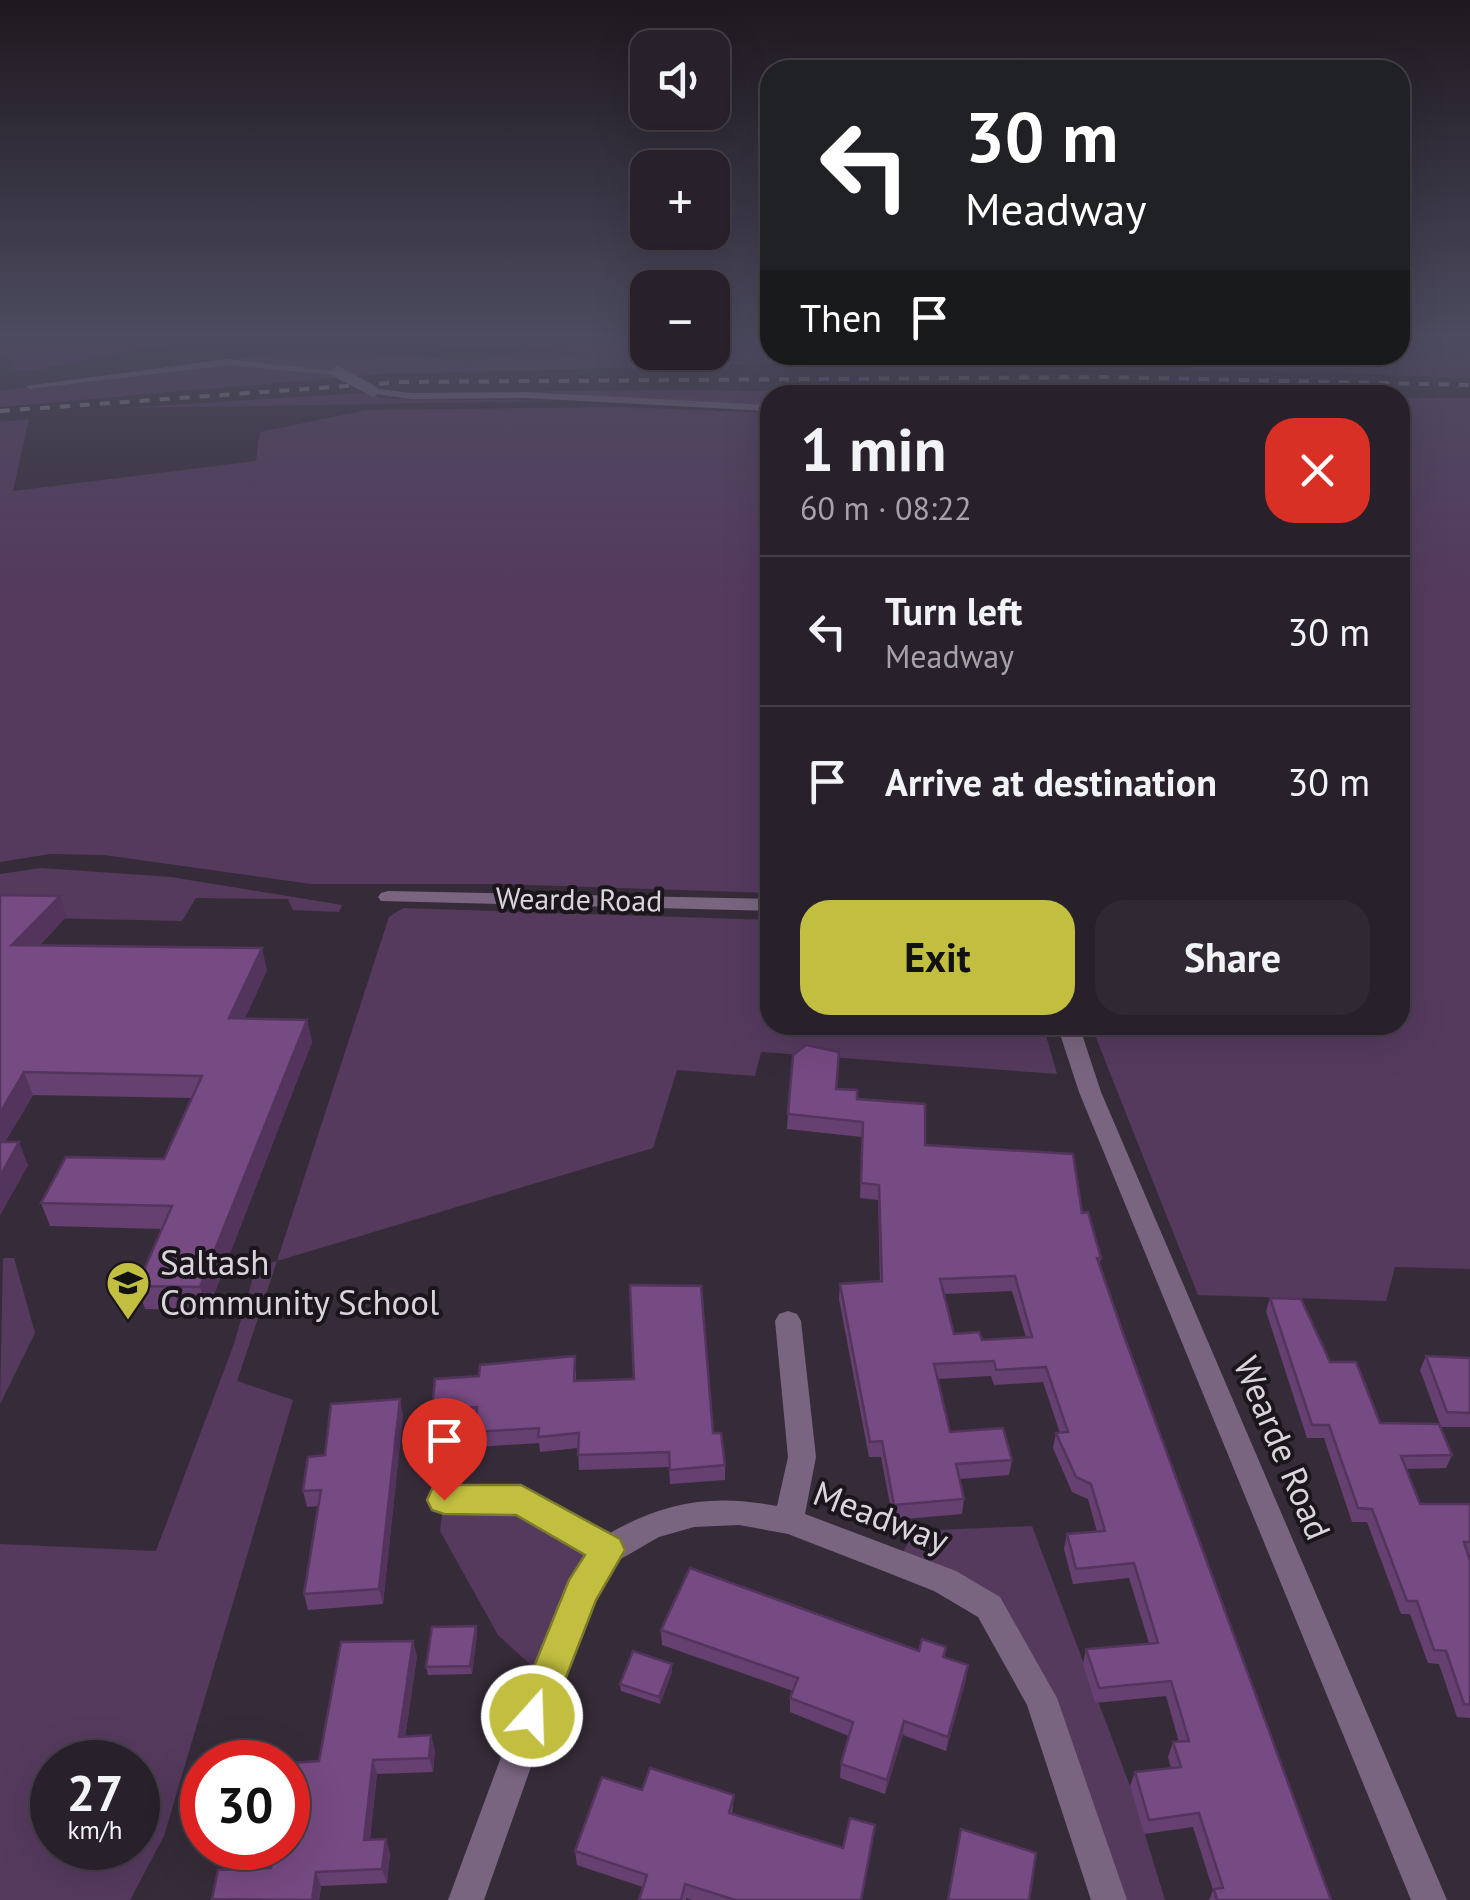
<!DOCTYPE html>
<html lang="en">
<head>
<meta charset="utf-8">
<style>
  :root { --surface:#28212b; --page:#302933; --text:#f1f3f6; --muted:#a5a3a9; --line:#443e47; --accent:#c1be40 }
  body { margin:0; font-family:"PT Sans",sans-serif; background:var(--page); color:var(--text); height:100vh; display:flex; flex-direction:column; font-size:38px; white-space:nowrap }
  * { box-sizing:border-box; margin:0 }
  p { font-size:32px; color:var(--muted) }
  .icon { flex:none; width:55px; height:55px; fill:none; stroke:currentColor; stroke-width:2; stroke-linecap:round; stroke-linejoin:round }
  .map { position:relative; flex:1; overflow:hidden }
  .side { position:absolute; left:760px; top:385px; width:650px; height:650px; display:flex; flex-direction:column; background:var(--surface); border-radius:30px; box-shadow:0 10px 40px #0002,0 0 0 2px var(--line) }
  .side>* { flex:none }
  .top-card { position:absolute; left:760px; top:60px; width:650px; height:305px; border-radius:30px; box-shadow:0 10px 40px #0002,0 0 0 2px var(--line); background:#202124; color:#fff; overflow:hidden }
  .fabs { position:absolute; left:630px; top:30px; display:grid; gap:20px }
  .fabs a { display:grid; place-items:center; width:100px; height:100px; border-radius:20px; background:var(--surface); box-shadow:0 10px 40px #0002,0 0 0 2px var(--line); font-size:50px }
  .speed { position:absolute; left:30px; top:1740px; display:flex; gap:20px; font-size:50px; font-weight:700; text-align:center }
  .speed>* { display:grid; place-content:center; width:130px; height:130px; border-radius:50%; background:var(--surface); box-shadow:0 10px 40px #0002,0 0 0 2px var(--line); line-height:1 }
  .speed small { font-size:25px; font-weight:400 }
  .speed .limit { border:15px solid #d22; background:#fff; color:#111 }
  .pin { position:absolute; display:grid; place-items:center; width:85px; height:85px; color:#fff; margin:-102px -42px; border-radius:50% 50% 50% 0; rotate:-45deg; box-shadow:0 0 10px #0007 }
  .pin .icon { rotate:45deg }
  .me { position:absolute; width:110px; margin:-55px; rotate:20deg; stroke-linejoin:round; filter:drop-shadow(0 0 8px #0008) }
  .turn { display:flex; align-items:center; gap:35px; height:210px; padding:0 40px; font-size:45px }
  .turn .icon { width:130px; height:130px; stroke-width:2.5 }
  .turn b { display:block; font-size:70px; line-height:85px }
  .then { display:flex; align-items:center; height:95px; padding:0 40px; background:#0003; gap:20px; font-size:38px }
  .round { display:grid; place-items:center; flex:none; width:105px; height:105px; border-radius:30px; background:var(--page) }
  .head { display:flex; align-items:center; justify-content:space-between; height:170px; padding:0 40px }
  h1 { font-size:60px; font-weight:600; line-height:75px }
  .button { display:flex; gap:20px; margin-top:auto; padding:20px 40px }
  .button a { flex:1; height:115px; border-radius:30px; background:var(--accent); color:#111; font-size:40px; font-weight:600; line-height:115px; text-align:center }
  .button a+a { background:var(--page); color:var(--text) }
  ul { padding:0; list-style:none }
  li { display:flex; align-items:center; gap:30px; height:150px; padding:0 40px; border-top:2px solid var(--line) }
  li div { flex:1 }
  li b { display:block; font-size:38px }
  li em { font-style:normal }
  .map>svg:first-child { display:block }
</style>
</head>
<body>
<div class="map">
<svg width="1470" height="1900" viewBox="0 0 1470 1900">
  <rect width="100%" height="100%" fill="#362c39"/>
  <g fill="#553a5e" fill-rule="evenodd">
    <path d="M1400,333H1470V378L1191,369L1199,355H1400Z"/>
    <path d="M314,348L471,361L523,351L705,362L876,355H1110L381,374L0,407V391Z"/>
    <path d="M690,390L1016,395H770V405L625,401L541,391Z"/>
    <path d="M362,393L387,399L565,401L122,408Z"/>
    <path d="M1400,398H1470V1269L1395,1267L1386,1301L1198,1295L1091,1025H1400Z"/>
    <path d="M624,407L770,413V893L502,884H311L104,855L50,854L0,862V422L29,419L13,491L256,461L260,432L367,410Z"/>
    <path d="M41,868L171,877L342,905L339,912L293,910L288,899L196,898L182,921L0,917V874Z"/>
    <path d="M403,908L770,920V1025H1043L1057,1074L761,1052L755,1076L677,1070L653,1148L277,1261L237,1381L293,1400L164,1836L130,1900H0V1544L156,1551L234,1344L256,1267L277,1261L389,917ZM52,1762H138V1848H52Z"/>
    <path d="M3,1258H14L35,1333L0,1404Z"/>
    <path d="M444,1499L521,1500L608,1550L546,1679L498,1635L440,1531Z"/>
    <path d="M1032,1526L1130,1786L1165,1900H1109L989,1607L897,1562L915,1531Z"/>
  </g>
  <path fill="#5c3169" d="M647,332L648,352H712L713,333L770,332V355H876L677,361L523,348L218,334L36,370H14L8,357H0V332Z"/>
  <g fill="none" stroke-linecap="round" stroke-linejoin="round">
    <g fill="#79657f" fill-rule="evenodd">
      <path d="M228,359L342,372L337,375L228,365L30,389L25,386Z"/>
      <path d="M373,388L411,393L526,392L770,405V411L526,398L411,399L369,393V389Z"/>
      <path d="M388,891L770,899V911L381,901L378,897L381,893Z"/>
      <path d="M1057,1025H1079L1101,1092L1447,1900H1411L1079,1092Z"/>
      <path d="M788,1311L797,1314L801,1321L816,1457L805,1514L956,1571L1000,1597L1057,1698L1127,1900H1091L1027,1705L978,1617L934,1591L886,1572L788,1534L739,1525L694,1527L659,1537L619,1560L594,1600L562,1679L484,1900H448L530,1679L571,1582L588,1554L517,1513L444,1512L434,1508L429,1499L434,1490L444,1486L521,1487L608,1534C667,1501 711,1494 777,1506L788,1457L775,1321L779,1314Z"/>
    </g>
    <path stroke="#8b838d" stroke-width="4" stroke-dasharray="10 10" stroke-linecap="butt" d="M0,411L402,382L1106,377L1470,385"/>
    <path stroke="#79657f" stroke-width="11" d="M337,372L373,391"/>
  </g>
  <g fill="#654071" fill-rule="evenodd">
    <path d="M0,895L66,917L40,945L267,970L245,1018L307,1020L312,1042L208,1310L145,1309L137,1286L162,1229L50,1226L41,1203L164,1159L192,1098L33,1095L5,1142L28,1165L0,1215Z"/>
    <path d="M837,1089L857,1099L925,1145L1082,1213L1101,1258L1099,1265L1124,1336L1331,1900H1209L1213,1890L1193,1827L1144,1834L1130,1786L1135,1772L1171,1768L1168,1757L1173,1742H1179L1166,1696L1095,1703L1083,1664L1086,1649L1149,1643L1129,1578L1073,1584L1064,1549L1067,1534L1097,1532L1088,1499L1072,1492L1053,1448L1056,1433H1060L1043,1382L994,1385L991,1376L937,1379L950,1432L1012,1460L1009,1475L960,1479L964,1499L962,1514L893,1520L881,1457H869L839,1299L840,1284L880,1281L878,1200L860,1198L862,1137L787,1129L788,1114ZM1012,1291L1026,1337L982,1340L954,1334L944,1294Z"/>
    <path d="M1270,1298L1330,1362L1380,1423L1452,1455L1446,1468L1406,1469L1420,1504H1470V1555H1468L1470,1561V1718L1457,1717L1439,1664L1428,1663L1410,1614H1401L1367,1522H1352L1324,1438H1307L1266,1311Z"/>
    <path d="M1426,1356L1470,1358V1427H1441L1420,1370Z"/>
    <path d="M576,1371V1381L713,1433L725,1465V1480L670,1484L669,1467L579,1470L578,1448L540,1452L539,1443L477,1447L475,1432L476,1422L435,1424L432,1410Z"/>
    <path d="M403,1415L383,1604L308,1610L304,1594L319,1506L307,1507L303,1491L325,1455Z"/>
    <path d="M476,1626L477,1634L472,1674L428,1675L426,1667Z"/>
    <path d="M661,1630L919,1651L946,1647L945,1657L968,1665L946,1751L903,1735L885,1794L840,1778L841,1764L849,1736L790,1712V1698L793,1691L662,1645Z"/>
    <path d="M417,1656L405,1737L435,1750L433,1772L377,1774L370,1839L390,1853L387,1883L321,1886L319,1900H212V1899L271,1868Z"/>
    <path d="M672,1672L660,1704L621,1691L620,1684Z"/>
    <path d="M642,1790L734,1795L732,1814L843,1848L875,1825L862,1900H692L686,1898V1900H639L643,1887L577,1865L575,1851Z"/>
  </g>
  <g fill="#53345c">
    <path d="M60,896L66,917L19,967L12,945Z"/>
    <path d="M262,948L267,970L235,1040L229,1018Z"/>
    <path d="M307,1020L312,1042L208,1310L200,1287Z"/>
    <path d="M24,1072L33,1095L0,1151V1113Z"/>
    <path d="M19,1142L28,1165L0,1215V1176Z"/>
    <path d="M400,1399L403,1415L383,1604L379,1589Z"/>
    <path d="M476,1626L477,1634L472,1674L470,1666Z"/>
    <path d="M413,1641L417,1656L403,1751L399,1737Z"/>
    <path d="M672,1664V1672L660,1704L659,1697Z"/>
    <path d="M968,1665L966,1680L946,1751L948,1737Z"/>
    <path d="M904,1721L903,1735L885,1794L887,1780Z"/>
    <path d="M431,1735L435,1750L433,1772L429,1758Z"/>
    <path d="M373,1760L377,1774L368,1854L364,1840Z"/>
    <path d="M386,1839L390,1853L387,1883L382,1869Z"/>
    <path d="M316,1872L321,1886L319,1900H312Z"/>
  </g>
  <g fill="#764a83" stroke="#53345c" stroke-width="2.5" fill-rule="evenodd">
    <path d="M0,895L60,896L12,945L262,948L229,1018L307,1020L200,1287L137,1286L172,1206L41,1203L66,1157L164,1159L202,1076L24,1072L0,1113Z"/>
    <path d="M806,1045L839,1052L836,1089L857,1090V1099L925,1104V1145L1073,1154L1082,1213L1088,1212L1101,1258H1097L1124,1336L1331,1900H1217L1214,1889L1223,1888L1199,1813L1149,1820L1135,1772L1181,1767L1173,1742L1189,1741L1171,1681L1099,1688L1086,1649L1158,1643L1134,1563L1076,1569L1067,1534L1105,1531L1091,1484L1076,1477L1056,1433L1068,1432L1046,1367L996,1370L994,1361L934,1364L950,1432L1003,1428L1012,1460L956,1464L964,1499L894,1505L882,1441L870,1442L840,1284L882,1281L879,1185L861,1183L863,1122L788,1114L793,1055ZM1015,1276L1032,1337L982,1340L979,1332L954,1334L940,1279Z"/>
    <path d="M0,1142H19L0,1176Z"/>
    <path d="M630,1285L701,1286L713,1433H721L725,1465L670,1470L669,1452L578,1455L579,1433L538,1437L539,1428L475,1432L477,1407L432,1410L435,1379L479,1376L480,1365L575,1356L574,1381L634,1379Z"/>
    <path d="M1270,1298L1301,1299L1330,1362H1356L1380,1423L1439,1424L1452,1455L1401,1456L1420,1504H1470V1542H1464L1470,1561V1705L1464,1704L1446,1651L1434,1650L1417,1601H1407L1372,1509L1358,1508L1329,1425H1312Z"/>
    <path d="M1426,1356L1470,1358V1413L1447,1412Z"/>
    <path d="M400,1399L379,1589L304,1594L321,1490L303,1491L308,1457L325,1455L331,1404Z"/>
    <path d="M690,1568L919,1651L922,1639L946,1647L943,1657L968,1665L948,1737L904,1721L887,1780L841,1764L853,1722L790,1698L798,1678L661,1630Z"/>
    <path d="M476,1626L470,1666L426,1667L432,1627Z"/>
    <path d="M413,1641L399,1737L431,1735L429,1758L373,1760L364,1840L386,1839L382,1869L316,1872L312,1900L212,1899L218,1870L271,1868L275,1848H288V1777L290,1763L319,1761L341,1642Z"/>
    <path d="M633,1651L672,1664L659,1697L620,1684Z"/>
    <path d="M650,1768L734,1795L729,1813L843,1848L850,1818L875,1825L861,1900H735L685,1884L681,1900H639L647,1875L575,1851L602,1777L642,1790Z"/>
    <path d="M961,1829L1036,1853L1029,1900H948Z"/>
  </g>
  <linearGradient id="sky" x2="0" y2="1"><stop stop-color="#1e181f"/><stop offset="0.56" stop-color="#4c4b5f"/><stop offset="1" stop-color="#4c4b5f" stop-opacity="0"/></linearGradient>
  <rect width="1470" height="598" fill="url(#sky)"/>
  <path fill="#c1be40" stroke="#7d7c2a" stroke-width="2.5" d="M444,1485H521L620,1539L625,1550L596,1600L546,1729L532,1734L519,1729L514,1716L569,1580L585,1555L516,1515L444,1514L432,1510L427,1500L432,1489Z"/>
  <defs>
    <symbol id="school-pin" viewBox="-11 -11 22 30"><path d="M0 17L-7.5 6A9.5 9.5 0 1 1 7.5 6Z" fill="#c1be40" stroke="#1b161c"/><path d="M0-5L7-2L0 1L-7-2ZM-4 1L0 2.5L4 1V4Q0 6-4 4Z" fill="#111"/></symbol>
  </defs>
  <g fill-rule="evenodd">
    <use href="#school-pin" x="103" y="1258" width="50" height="68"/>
  </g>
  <g text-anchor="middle" stroke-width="8" stroke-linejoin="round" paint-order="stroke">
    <g font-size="30" fill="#dad4dc" stroke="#1b161c">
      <text transform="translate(579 900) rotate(1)" y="10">Wearde Road</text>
    </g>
    <g font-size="35" fill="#dad4dc" stroke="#1b161c" text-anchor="start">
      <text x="160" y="1275">Saltash<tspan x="160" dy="40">Community School</tspan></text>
    </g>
    <g font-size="35" fill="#dad4dc" stroke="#1b161c">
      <text transform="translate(1282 1448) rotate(67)" y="12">Wearde Road</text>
      <text transform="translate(881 1517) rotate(21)" y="12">Meadway</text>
    </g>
  </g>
</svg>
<div class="fabs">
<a><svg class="icon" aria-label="sound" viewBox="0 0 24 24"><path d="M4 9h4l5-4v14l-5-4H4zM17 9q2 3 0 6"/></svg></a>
<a>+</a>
<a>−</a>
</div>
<div class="speed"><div>27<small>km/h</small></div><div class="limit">30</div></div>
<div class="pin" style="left:444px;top:1500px;background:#d93025"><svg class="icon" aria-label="arrive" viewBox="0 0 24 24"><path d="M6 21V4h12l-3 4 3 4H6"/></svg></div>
<svg class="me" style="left:532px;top:1716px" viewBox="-20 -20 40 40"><circle r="17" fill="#c1be40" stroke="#fff" stroke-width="3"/><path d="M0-11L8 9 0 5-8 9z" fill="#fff"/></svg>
<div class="top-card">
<div class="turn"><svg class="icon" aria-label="left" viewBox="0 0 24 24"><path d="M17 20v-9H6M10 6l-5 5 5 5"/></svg><div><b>30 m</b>Meadway</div></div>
<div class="then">Then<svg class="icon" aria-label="arrive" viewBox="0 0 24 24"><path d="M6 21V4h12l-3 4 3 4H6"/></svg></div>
</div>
<section class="side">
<div class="head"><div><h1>1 min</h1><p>60 m · 08:22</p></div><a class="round" style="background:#d93025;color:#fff"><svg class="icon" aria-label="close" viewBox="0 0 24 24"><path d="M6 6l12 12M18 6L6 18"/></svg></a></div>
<ul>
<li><svg class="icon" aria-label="left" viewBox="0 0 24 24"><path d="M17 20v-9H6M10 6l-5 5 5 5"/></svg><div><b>Turn left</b><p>Meadway</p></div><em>30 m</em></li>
<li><svg class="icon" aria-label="arrive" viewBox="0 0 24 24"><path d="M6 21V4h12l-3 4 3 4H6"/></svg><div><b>Arrive at destination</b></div><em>30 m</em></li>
</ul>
<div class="button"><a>Exit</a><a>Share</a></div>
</section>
</div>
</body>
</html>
